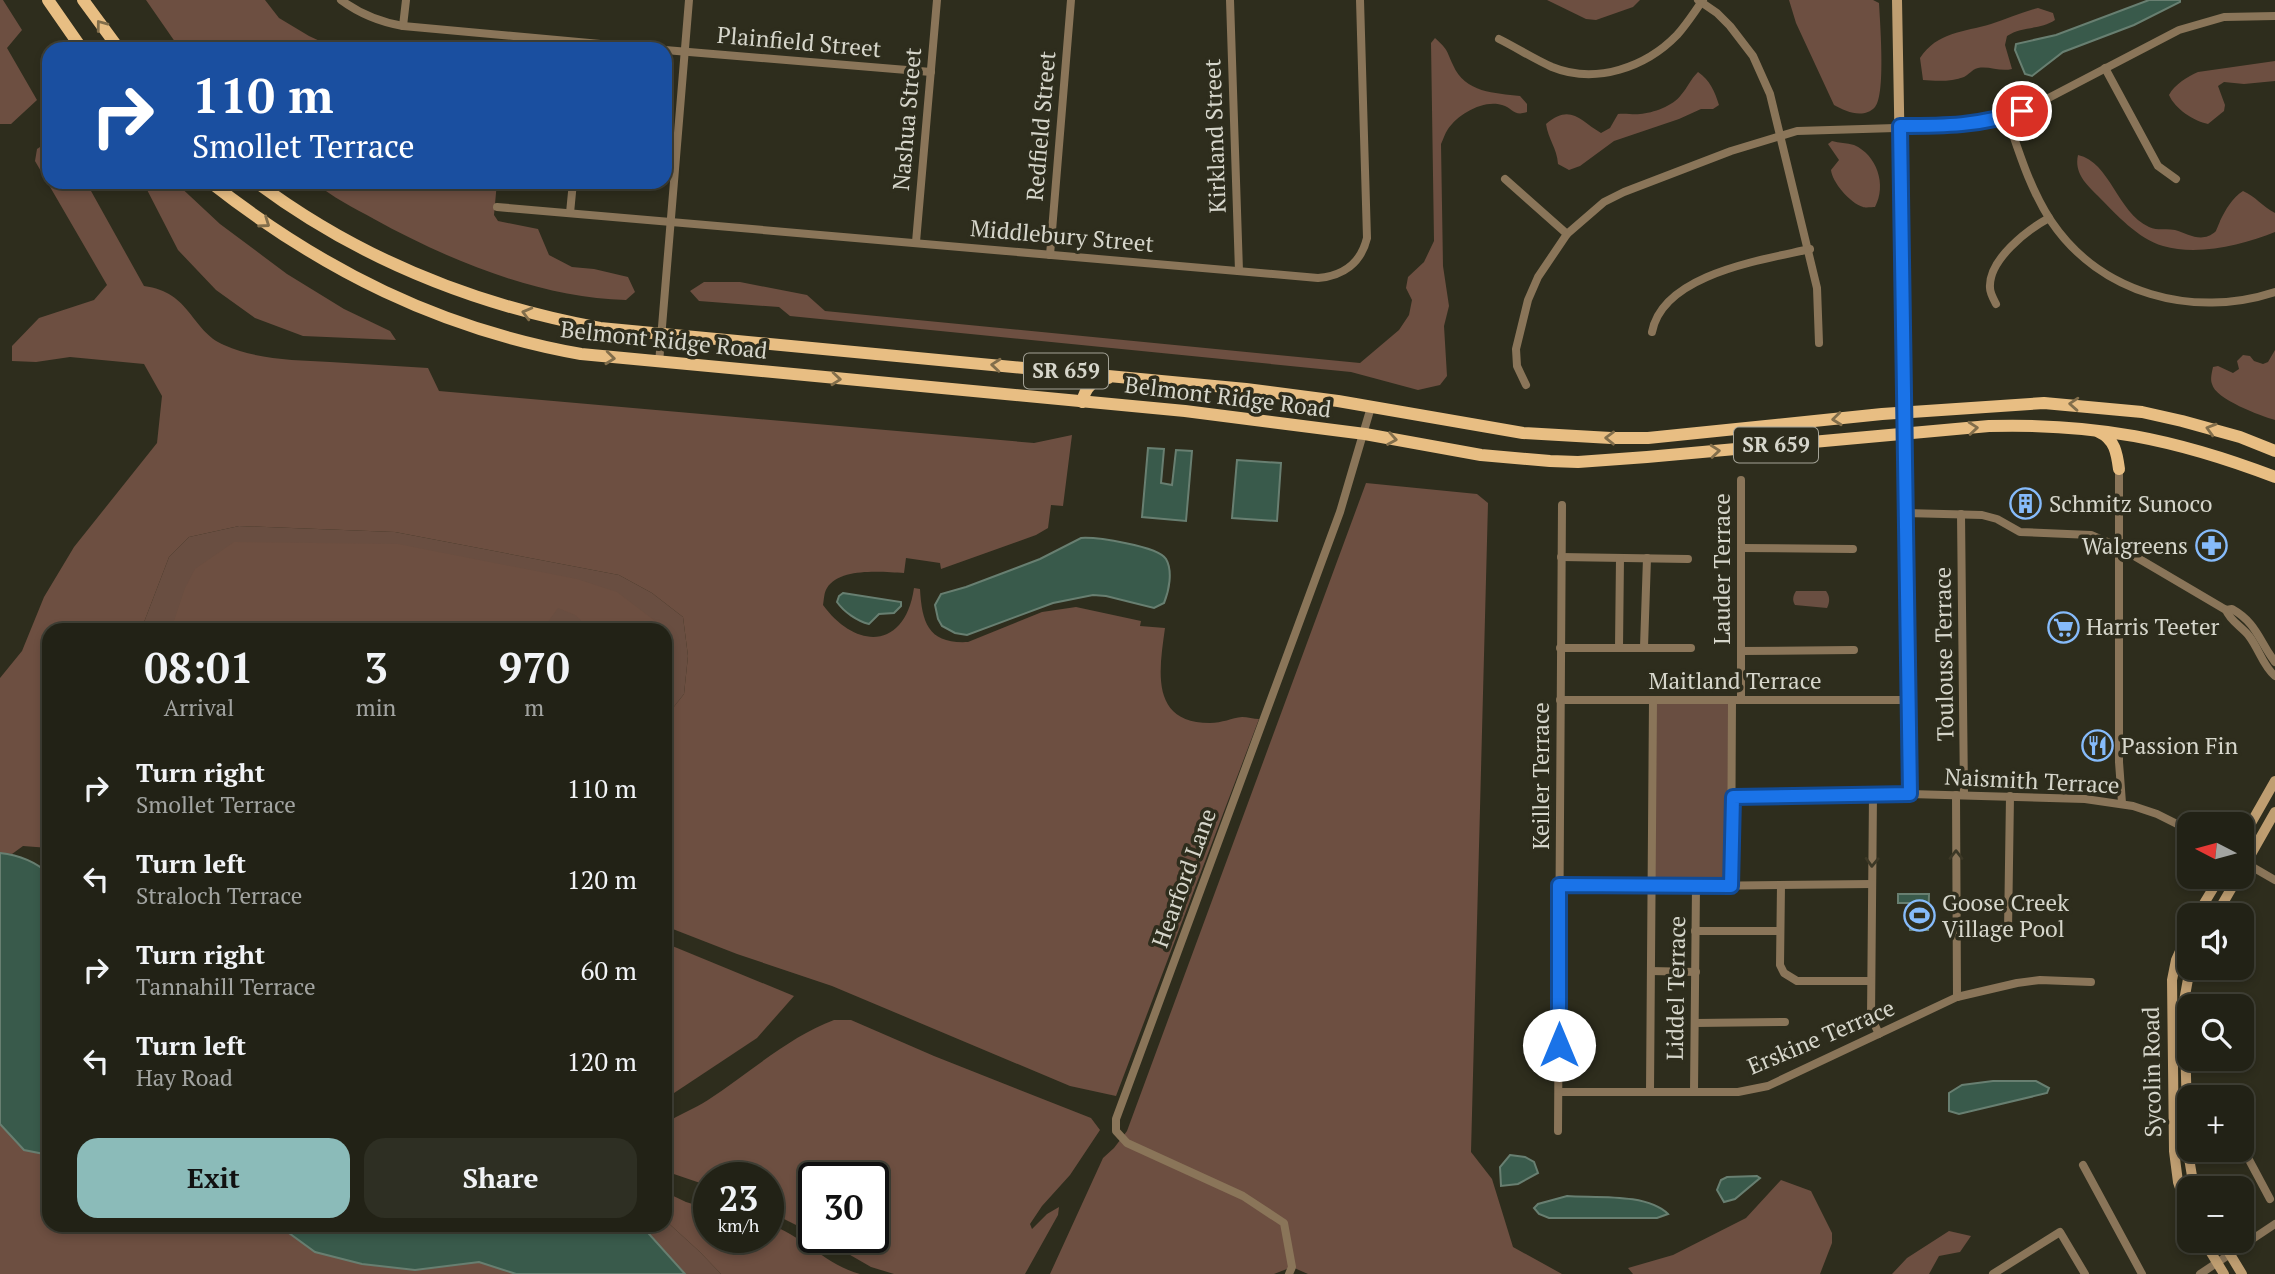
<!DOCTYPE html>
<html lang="en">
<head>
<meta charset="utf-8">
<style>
  :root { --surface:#222216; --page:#2e2f23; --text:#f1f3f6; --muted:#a2a4a1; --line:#3f3f35; --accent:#8bbbb9 }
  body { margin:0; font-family:"PT Serif",serif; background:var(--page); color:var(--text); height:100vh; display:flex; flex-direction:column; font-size:26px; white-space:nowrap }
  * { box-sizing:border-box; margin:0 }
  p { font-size:23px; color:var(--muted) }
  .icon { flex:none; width:38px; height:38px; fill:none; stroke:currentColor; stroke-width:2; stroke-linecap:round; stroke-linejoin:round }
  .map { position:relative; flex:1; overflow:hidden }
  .drawer { position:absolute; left:42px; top:623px; width:630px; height:609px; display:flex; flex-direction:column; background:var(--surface); border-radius:21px; box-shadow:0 4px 10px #0003,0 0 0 2px var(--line) }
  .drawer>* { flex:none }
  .top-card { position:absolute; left:42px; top:42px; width:630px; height:147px; border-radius:21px; box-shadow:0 4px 10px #0003,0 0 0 2px var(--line); background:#1a4fa0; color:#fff; overflow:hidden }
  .needle { width:46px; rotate:276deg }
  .controls { position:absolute; left:2177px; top:812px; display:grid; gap:14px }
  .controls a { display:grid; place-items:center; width:77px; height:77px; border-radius:14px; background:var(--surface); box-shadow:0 4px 10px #0003,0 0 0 2px var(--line); font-size:35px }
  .speed { position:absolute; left:693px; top:1162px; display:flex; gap:14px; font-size:35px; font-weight:700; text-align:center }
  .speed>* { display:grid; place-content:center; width:91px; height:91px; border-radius:50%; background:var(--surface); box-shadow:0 4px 10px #0003,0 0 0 2px var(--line); line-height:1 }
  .speed small { font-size:18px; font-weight:400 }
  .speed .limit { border:4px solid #111; border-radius:10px; background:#fff; color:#111 }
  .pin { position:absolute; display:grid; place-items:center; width:60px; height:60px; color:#fff; margin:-30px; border:4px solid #fff; border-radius:50%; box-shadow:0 2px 7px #0007 }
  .me { position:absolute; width:77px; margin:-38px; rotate:0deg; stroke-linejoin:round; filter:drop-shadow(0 0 5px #0008) }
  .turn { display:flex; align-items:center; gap:24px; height:147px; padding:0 35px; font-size:32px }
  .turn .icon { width:91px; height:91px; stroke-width:2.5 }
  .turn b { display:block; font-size:49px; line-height:60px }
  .eta { display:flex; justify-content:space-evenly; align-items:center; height:119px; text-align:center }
  .eta b { font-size:42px; font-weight:800; line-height:49px }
  .action { display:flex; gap:14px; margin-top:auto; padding:14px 35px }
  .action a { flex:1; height:80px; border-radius:21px; background:var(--accent); color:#111; font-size:28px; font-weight:800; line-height:80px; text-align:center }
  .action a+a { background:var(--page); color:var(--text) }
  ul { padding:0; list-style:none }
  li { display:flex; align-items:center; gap:21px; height:91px; padding:0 35px }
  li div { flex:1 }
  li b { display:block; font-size:26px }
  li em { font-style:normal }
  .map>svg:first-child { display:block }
</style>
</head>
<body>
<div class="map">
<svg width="2275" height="1274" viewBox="0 0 2275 1274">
  <rect width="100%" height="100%" fill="#2e2d1d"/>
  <g fill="#694e41">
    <path d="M239,526L395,532L619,575L652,593L683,617L688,656L684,694L665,718V630H141L169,557L189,537Z"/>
    <path d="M1796,591H1826C1830,596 1830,602 1827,608L1795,605C1792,600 1793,596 1796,591Z"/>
    <path d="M1653,700H1732L1731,886H1652Z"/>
    <path d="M665,1220L700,1252L721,1274H685L641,1225H665Z"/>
  </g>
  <g fill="#6d4f41">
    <path d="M0,0H3L22,30L7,48L37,100L11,124H0Z"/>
    <path d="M146,0H265L279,18L309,36L337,49H180Z"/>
    <path d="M1547,0H1640L1633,7L1596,20L1586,19Z"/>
    <path d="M1789,0H1873L1879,3C1880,21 1886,96 1875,107C1864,119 1846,112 1834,105L1796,23Z"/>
    <path d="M2038,8L2053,13L2055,20C2040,30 2022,26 2007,36L2005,45L2012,69C2000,72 1990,66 1978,68C1971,70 1970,74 1964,77C1952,82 1935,81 1923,80L1920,58C1937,32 1964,32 1991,24C2007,19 2022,12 2038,8Z"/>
    <path d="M1435,38C1449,51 1446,50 1453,65C1465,93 1495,93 1520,96L1527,104V112C1514,117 1513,108 1502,105C1484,99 1458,114 1448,129C1445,133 1443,140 1441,144L1443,266L1449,306L1444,326L1447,376L1440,385L1418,390L1351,372L790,316L779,307L699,301L690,291L704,282H740L807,295L825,311L1360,363L1399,330L1409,315L1412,300L1406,288L1408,277L1424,262L1434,241L1431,43Z"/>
    <path d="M2275,61V81L2244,84L2224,82L2218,86L2225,105L2224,111L2208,124C2194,121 2175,109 2169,95C2174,85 2188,76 2198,72Z"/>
    <path d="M1698,72C1710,80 1715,92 1719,105L1713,109H1701L1679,119L1614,141L1580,166L1569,170L1558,164C1557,148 1548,139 1546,124C1571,103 1580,121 1601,133L1610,128L1618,114C1626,113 1633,115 1640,114C1653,113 1673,106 1681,95C1688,87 1690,80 1698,72Z"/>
    <path d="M49,141V182H86L144,286C191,292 191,331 224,345C258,360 294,360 330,362C363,364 395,366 428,368L439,391L1034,443L1072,435L1063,506L1051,505L1048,528L1036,535L941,569L940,563L906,558L904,573C883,572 840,567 827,588C824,592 824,600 823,605C856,650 905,650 914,588L920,589C922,624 929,644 968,642L1042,612L1076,607L1141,621L1140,626L1165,628C1159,671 1150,723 1210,723C1222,723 1232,718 1242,717C1247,717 1254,719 1259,719L1116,1096L1070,1086L832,986L737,954L665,926V718L684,694L688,656L683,617L652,593L619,575L395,532L239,526L189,537L169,557L141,630H49V848L23,846L12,854L0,853V678L22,651L44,597L74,547L157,443L162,396L144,364L70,357L36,362L12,361V346L39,318L94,300L107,285L35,161L37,149Z"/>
    <path d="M1832,141C1839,143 1847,143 1854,145C1877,155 1887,185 1875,207C1873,207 1865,208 1863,207C1850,203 1832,182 1831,170L1839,160L1828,144Z"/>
    <path d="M2078,155C2110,162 2117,212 2149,227C2158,231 2166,228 2175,230C2189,234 2202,244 2216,231C2216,230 2220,222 2220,221C2226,209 2232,198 2243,191C2255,196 2263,207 2275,213V232C2243,245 2198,256 2163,246C2138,239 2116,214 2098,196C2086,184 2074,173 2078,155Z"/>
    <path d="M143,182H175L220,224L287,274L344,309L390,331L396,340L303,336L255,318L216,290L178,250Z"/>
    <path d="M314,182H497L494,215L498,221L538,229L549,255L572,267L594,269L628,277L635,292L626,300C540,298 448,260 374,219C354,208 332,197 314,182Z"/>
    <path d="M2275,350V420C2261,416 2215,399 2212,384C2210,379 2212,372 2213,367L2218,366L2233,373L2239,369L2237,361L2243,355L2250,356L2254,361L2263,364L2268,362Z"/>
    <path d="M1366,483L1477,494L1488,503L1471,1152L1492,1179L1513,1247L1562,1274H1308L1292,1267L1274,1274H1050L1103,1158L1114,1148L1127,1131Z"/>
    <path d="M234,542L398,544L577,579L617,592L659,624L661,630H592L575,615L558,608L545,626L532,630H171L185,588L195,569Z"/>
    <path d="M665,943L794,996L757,1038L665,1099Z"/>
    <path d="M834,1020H851L934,1056L1091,1118L1100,1130L1070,1175L1042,1206L1030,1224L1032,1229L1047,1214L1059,1207L1058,1215L1025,1274H894L871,1267L819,1237H873V1178H814V1234L768,1211V1178H709V1186L665,1171V1124C679,1114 694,1109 708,1100C748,1074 790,1036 834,1020Z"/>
    <path d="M0,1124L24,1150L49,1155V1225H278L315,1252L415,1270L479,1262L516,1274H0Z"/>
    <path d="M1781,1180L1811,1191L1832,1233V1243L1820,1274H1633L1628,1268L1673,1255L1746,1218Z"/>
    <path d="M665,1192L686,1202L709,1209V1237H768V1224C802,1235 826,1265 860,1274H721L700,1252L665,1220Z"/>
    <path d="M1949,1231L1971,1236L1960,1252L1939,1256L1929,1274H1892L1907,1258Z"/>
  </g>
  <g fill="#395a4b" stroke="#687f71" stroke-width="2">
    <path d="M2149,0H2180V2L2134,25L2063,52L2032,76L2025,74L2015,50L2016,44L2056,35Z"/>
    <path d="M1148,448L1164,449L1161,483L1172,485L1176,450L1192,451L1186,521L1142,517Z"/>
    <path d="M1237,460L1281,463L1277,521L1232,518Z"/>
    <path d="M1081,538C1096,537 1158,546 1166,559C1173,571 1169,591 1164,603L1154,608L1106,596L1093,595L1053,603L967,635L955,633L942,626L938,619L935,605L941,594L966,587L1040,559Z"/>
    <path d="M843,593L901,602V606L894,613L879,614L869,624C857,621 844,612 837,602L839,596Z"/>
    <path d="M0,853C18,855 36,862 49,874V1155L24,1150L0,1124Z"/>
    <path d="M1898,894H1929L1928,930H1910V903H1898Z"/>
    <path d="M1993,1081H2036L2049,1088L2047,1093L1959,1114L1949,1111V1093L1962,1085Z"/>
    <path d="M1510,1155L1525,1157L1534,1162L1538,1173L1518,1184L1501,1186L1500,1167Z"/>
    <path d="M1757,1176L1760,1178L1735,1199L1724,1202L1717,1190L1721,1180L1727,1177Z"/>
    <path d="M1567,1196C1596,1198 1647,1193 1668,1214L1657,1218H1549L1539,1214L1534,1208L1538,1204Z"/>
    <path d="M278,1225H641L685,1274H516L479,1262L415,1270L362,1264L315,1252Z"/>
  </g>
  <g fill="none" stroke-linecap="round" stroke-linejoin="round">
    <g stroke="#8a7559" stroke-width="8">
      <path d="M341,0C360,14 380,22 403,26L655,49"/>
      <path d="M1230,0L1239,271"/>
      <path d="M1698,0L1717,13L1730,26L1753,56L1770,94L1817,288L1819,343"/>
      <path d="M403,26L406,0"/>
      <path d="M1499,39C1517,48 1534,59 1552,67C1596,85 1646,67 1677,35C1687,24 1695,11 1703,0"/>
      <path d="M665,50L931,72"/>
      <path d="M2105,68L2158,166L2176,179"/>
      <path d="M2007,117C2019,152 2030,189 2051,221C2100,294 2193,319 2275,292"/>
      <path d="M1505,179L1567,234"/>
      <path d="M497,207L1318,278C1343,276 1361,263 1367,238L1360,0"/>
      <path d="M570,213L573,182"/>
      <path d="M916,242L937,0"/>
      <path d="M1050,255L1071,0"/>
      <path d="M1996,304C1994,300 1990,293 1990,288C1988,260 2027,230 2049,218"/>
      <path d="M1652,332C1663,274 1762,260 1810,249"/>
      <path d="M659,363L689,0"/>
      <path d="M1526,385L1517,366L1516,349L1528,300L1538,277L1567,234L1604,202L1624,192L1731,151L1797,131L1961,126L2007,117L2037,104L2179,30L2224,17L2275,16"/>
      <path d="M1905,434L1910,794"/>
      <path d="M2119,469V762L2122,803"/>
      <path d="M1905,513L1982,515L1997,519L2020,532L2091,535L2119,547L2226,610L2232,609C2257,623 2259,641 2275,662"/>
      <path d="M1961,514L1964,795"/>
      <path d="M1741,548L1853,549"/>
      <path d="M1561,557L1688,559"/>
      <path d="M2226,610C2230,621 2242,627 2249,636C2259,649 2263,666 2275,676"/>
      <path d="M1619,647L1620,558"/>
      <path d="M1644,647L1647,558"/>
      <path d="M1560,648H1691"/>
      <path d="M1741,651L1854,650"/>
      <path d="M1560,700H1909"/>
      <path d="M1741,700V480"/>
      <path d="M1873,794L1871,1017L1879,1034"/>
      <path d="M1956,795L1957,997"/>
      <path d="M1733,797L1910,794L2085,799L2133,806L2157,814L2189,830"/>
      <path d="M2242,861L2275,880"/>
      <path d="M1559,885L1696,886L1872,884"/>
      <path d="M1781,885L1780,965L1784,973L1797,981H1871"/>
      <path d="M1731,886L1732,700"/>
      <path d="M1695,931H1780"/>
      <path d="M2008,931L2010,796"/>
      <path d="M1651,971L1696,972"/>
      <path d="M1695,1023L1785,1022"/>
      <path d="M1650,1091L1653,700"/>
      <path d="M1694,1091L1696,886"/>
      <path d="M1559,1092H1738L1768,1086L1957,997L2017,983L2040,980L2091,982"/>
      <path d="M2246,1105L2247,1156L2270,1199"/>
      <path d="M1558,1131L1562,505"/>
      <path d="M2083,1165L2142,1274"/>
      <path d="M1289,1274L1292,1267L1284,1223L1243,1196L1127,1143L1116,1131V1119L1340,512L1371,407"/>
      <path d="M1993,1274L2060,1232L2085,1274"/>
      <path d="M2200,1274L2275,1224"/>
    </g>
    <g stroke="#bf9e71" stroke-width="10">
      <path d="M1897,0L1905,434"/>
      <path d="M2242,839L2275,781"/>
      <path d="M2242,870L2275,812"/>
      <path d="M2197,915L2220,877"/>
      <path d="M2216,915L2238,877"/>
      <path d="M2189,931L2176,960L2172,980L2174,1151L2178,1182L2189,1214"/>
      <path d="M2190,968L2184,1001L2188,1152L2194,1188"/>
      <path d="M2204,1241L2224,1274"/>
      <path d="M2222,1241L2242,1274"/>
    </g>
    <g stroke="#e8be83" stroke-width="12">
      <path d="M48,0L82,49"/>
      <path d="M83,0L119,49"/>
      <path d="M210,182C322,270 440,329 581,354L1185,411L1365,434L1481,455L1550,461L1578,462L1647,457L1989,426C2095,423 2176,439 2275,477"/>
      <path d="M256,182C359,259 474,305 600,328L1246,389L1338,401L1523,433L1611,438H1648L1882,414L2044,403L2142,412L2182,421L2240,437L2275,451"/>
      <path d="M1082,402C1086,386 1092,381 1108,378"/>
      <path d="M2099,432C2115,439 2117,454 2119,469"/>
    </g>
  </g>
  <defs><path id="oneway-chevron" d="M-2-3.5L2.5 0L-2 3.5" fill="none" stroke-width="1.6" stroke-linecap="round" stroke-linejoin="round" transform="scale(1.75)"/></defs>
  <g stroke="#826e4b">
    <use href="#oneway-chevron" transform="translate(101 25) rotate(-127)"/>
    <use href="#oneway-chevron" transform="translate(265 223) rotate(35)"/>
    <use href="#oneway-chevron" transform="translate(527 313) rotate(-165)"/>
    <use href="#oneway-chevron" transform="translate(610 358) rotate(6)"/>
    <use href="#oneway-chevron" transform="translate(996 365) rotate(-175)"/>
    <use href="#oneway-chevron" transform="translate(836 379) rotate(5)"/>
    <use href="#oneway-chevron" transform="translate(2074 404) rotate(-176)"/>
    <use href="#oneway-chevron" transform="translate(1837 419) rotate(174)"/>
    <use href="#oneway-chevron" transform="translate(1973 428) rotate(-5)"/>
    <use href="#oneway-chevron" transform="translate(2211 429) rotate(-164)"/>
    <use href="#oneway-chevron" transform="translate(1610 438) rotate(-179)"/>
    <use href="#oneway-chevron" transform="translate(1392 439) rotate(10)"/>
    <use href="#oneway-chevron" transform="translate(1715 451) rotate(-5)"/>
  </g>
  <g stroke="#3c3826">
    <use href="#oneway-chevron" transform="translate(1956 855) rotate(-90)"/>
    <use href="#oneway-chevron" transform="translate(1872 862) rotate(92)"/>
  </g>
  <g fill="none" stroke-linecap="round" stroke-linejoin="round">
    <defs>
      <path id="route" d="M1559,1045V885L1731,886L1733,797L1910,794L1900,126C1943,126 1981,126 2022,111"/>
    </defs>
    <use href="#route" stroke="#114b97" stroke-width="18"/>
    <use href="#route" stroke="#1a73e8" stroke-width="12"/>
  </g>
  <defs>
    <symbol id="building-ring" viewBox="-11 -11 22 22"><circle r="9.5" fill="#2e2d1d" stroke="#86bbfb" stroke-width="1.5"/><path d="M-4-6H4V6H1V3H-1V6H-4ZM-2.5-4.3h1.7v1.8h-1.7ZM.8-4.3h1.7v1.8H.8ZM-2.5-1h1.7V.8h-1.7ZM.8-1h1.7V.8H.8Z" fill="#86bbfb"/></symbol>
    <symbol id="pharmacy-ring" viewBox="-11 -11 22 22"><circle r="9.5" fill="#2e2d1d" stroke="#86bbfb" stroke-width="1.5"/><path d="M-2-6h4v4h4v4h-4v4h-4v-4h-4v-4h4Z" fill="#86bbfb"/></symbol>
    <symbol id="supermarket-ring" viewBox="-11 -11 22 22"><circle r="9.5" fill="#2e2d1d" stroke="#86bbfb" stroke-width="1.5"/><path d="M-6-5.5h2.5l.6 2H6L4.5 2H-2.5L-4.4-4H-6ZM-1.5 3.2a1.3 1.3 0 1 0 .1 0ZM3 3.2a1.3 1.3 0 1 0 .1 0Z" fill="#86bbfb"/></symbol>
    <symbol id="restaurant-ring" viewBox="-11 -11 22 22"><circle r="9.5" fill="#2e2d1d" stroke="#86bbfb" stroke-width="1.5"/><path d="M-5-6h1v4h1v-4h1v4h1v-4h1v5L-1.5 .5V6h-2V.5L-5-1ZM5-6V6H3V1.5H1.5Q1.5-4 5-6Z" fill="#86bbfb"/></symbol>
    <symbol id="stadium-ring" viewBox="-11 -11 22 22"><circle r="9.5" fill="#2e2d1d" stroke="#86bbfb" stroke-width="1.5"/><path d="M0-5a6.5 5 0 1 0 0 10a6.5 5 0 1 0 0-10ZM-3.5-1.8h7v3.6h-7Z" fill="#86bbfb"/></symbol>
  </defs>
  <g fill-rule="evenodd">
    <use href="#building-ring" x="2008" y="486" width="35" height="35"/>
    <use href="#pharmacy-ring" x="2194" y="528" width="35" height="35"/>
    <use href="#supermarket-ring" x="2046" y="610" width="35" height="35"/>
    <use href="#restaurant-ring" x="2080" y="728" width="35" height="35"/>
    <use href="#stadium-ring" x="1902" y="898" width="35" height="35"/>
  </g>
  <g text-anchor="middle" stroke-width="7" stroke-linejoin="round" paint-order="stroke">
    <g fill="#2e2d1d" stroke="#a4a397" stroke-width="2">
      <rect x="1024" y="353.5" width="84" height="35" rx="5"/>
      <rect x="1734" y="427.5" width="84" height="35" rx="5"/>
    </g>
    <g font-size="21" font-weight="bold" fill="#d6d6cb">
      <text x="1066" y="378">SR 659</text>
      <text x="1776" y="452">SR 659</text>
    </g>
    <g font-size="23" fill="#d6d6cb" stroke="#2e2d1d">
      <text transform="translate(799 42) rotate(5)" y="8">Plainfield Street</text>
      <text transform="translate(907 119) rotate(-85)" y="8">Nashua Street</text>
      <text transform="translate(1041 126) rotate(-85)" y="8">Redfield Street</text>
      <text transform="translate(1215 136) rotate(-92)" y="8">Kirkland Street</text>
      <text transform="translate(1062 236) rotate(5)" y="8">Middlebury Street</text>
      <text transform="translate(664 340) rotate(6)" y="8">Belmont Ridge Road</text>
      <text transform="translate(1228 397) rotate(7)" y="8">Belmont Ridge Road</text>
      <text transform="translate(1722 569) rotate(-90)" y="8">Lauder Terrace</text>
      <text transform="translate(1944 654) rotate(-91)" y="8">Toulouse Terrace</text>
      <text x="1735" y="689">Maitland Terrace</text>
      <text transform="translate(1541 776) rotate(-90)" y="8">Keiller Terrace</text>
      <text transform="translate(2032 781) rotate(3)" y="8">Naismith Terrace</text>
      <text transform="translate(1184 878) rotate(-70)" y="8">Hearford Lane</text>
      <text transform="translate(1676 988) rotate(-89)" y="8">Liddel Terrace</text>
      <text transform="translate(1821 1037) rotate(-23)" y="8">Erskine Terrace</text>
      <text transform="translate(2152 1072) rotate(-91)" y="8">Sycolin Road</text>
    </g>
    <g font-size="23" fill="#d6d6cb" stroke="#2e2d1d" text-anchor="start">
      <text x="2049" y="512">Schmitz Sunoco</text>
      <text x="2188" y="554" text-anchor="end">Walgreens</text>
      <text x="2086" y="635">Harris Teeter</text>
      <text x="2121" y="754">Passion Fin</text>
      <text x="1942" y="911">Goose Creek<tspan x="1942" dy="26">Village Pool</tspan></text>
    </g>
  </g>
</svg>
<div class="controls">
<a><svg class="needle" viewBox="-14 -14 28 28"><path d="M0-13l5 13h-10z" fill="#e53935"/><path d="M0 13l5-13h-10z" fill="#a2a4a1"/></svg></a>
<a><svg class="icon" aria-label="sound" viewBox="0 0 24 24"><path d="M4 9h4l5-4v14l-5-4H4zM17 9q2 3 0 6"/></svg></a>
<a><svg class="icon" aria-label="search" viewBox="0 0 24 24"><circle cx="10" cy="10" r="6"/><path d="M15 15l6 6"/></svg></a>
<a>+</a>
<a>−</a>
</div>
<div class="speed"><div>23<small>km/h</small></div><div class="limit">30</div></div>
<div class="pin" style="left:2022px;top:111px;background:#d93025"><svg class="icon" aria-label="arrive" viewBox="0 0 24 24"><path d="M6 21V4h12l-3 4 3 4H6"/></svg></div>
<svg class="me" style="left:1559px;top:1045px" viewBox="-20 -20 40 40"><circle r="19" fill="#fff"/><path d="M0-13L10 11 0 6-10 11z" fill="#1a73e8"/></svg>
<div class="top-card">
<div class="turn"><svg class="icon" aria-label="right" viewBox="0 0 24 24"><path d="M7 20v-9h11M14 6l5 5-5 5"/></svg><div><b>110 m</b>Smollet Terrace</div></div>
</div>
<section class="drawer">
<div class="eta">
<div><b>08:01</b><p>Arrival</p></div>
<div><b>3</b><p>min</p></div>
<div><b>970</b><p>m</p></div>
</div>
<ul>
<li><svg class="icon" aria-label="right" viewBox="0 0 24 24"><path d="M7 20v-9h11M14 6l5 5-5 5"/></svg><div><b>Turn right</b><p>Smollet Terrace</p></div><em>110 m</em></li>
<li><svg class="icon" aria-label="left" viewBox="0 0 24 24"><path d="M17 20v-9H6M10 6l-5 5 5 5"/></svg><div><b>Turn left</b><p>Straloch Terrace</p></div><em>120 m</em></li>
<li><svg class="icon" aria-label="right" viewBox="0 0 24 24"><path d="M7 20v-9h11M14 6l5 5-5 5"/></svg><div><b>Turn right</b><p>Tannahill Terrace</p></div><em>60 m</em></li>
<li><svg class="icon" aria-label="left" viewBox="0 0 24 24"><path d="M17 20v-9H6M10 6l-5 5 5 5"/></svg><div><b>Turn left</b><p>Hay Road</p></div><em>120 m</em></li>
</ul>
<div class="action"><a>Exit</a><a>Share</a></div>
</section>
</div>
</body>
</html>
